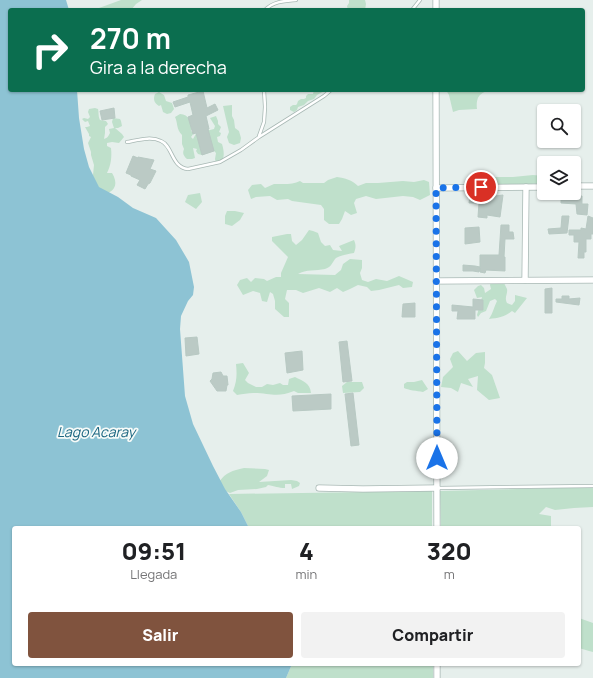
<!DOCTYPE html>
<html lang="es">
<head>
<meta charset="utf-8">
<style>
  :root { --surface:#fff; --page:#f2f2f2; --text:#202124; --muted:#757577; --accent:#80533e }
  body { margin:0; font-family:Manrope,sans-serif; background:var(--page); color:var(--text); height:100vh; display:flex; flex-direction:column; font-size:15px; white-space:nowrap }
  * { box-sizing:border-box; margin:0 }
  p { font-size:13px; color:var(--muted) }
  .icon { flex:none; width:22px; height:22px; fill:none; stroke:currentColor; stroke-width:2; stroke-linecap:round; stroke-linejoin:round }
  .map { position:relative; flex:1; overflow:hidden }
  .sheet { position:absolute; left:12px; top:526px; width:569px; height:140px; display:flex; flex-direction:column; background:var(--surface); border-radius:4px; box-shadow:0 1px 3px #0004 }
  .sheet>* { flex:none }
  .hud { position:absolute; left:8px; top:8px; width:577px; height:84px; border-radius:4px; box-shadow:0 1px 3px #0004; background:#0b6e4f; color:#fff; overflow:hidden }
  .fabs { position:absolute; left:537px; top:104px; display:grid; gap:8px }
  .fabs a { display:grid; place-items:center; width:44px; height:44px; border-radius:4px; background:var(--surface); box-shadow:0 1px 3px #0004; font-size:20px }
  .pin { position:absolute; display:grid; place-items:center; width:34px; height:34px; color:#fff; margin:-17px; border:2px solid #fff; border-radius:50%; box-shadow:0 1px 4px #0007 }
  .me { position:absolute; width:44px; margin:-22px; rotate:0deg; stroke-linejoin:round; filter:drop-shadow(0 0 3px #0008) }
  .turn { display:flex; align-items:center; gap:14px; height:84px; padding:0 16px; font-size:18px }
  .turn .icon { width:52px; height:52px; stroke-width:2.5 }
  .turn b { display:block; font-size:28px; line-height:34px }
  .eta { display:flex; justify-content:space-evenly; align-items:center; height:68px; text-align:center }
  .eta b { font-size:24px; font-weight:800; line-height:28px }
  .action { display:flex; gap:8px; margin-top:auto; padding:8px 16px }
  .action a { flex:1; height:46px; border-radius:4px; background:var(--accent); color:#fff; font-size:16px; font-weight:800; line-height:46px; text-align:center }
  .action a+a { background:var(--page); color:var(--text) }
  .map>svg:first-child { display:block }
</style>
</head>
<body>
<div class="map">
<svg width="593" height="678" viewBox="0 0 593 678">
  <rect width="100%" height="100%" fill="#e6efec"/>
  <g fill="#bfe0cb">
    <path d="M121,0H142L136,4L131,10H97L99,8Z"/>
    <path d="M349,0H365L366,4L365,10H348L347,6L349,3Z"/>
    <path d="M314,90H326L317,95L314,99L308,101L304,105L298,107L297,110L294,112L290,110V107L293,105H296L297,104L298,101L301,99H304L306,98V96L308,94H313Z"/>
    <path d="M446,90H491C479,93 476,97 477,109L459,110L453,112L449,95Z"/>
    <path d="M159,92L164,95L166,101L172,103L174,109L171,113L167,114L163,112L161,105L159,106C154,103 153,99 155,94Z"/>
    <path d="M232,105V116L234,120L235,128L239,131L241,138L240,143L234,145L229,143L227,137L229,132L223,106Z"/>
    <path d="M95,108L98,109C99,113 98,116 100,120L106,121L108,124L105,127V133L104,139C107,138 108,137 110,133L109,129L114,128L112,122L113,118L120,119L121,121L122,126L118,128H115L122,134L124,137L119,143L112,142L107,143V146L111,148C112,157 111,165 107,173H112C118,183 116,190 106,194L94,183L93,175L94,165L91,155V152L88,143L91,137L89,136V134L85,127H87L90,126L88,121L85,122L82,119L84,118L88,119L90,117L88,112L89,109Z"/>
    <path d="M180,114C189,114 192,123 191,131L194,133L191,137L193,139L197,132L206,131L214,129L215,126L210,118L216,116L218,121V124L221,127L219,132L221,133L220,136L217,137L218,142L222,144C224,151 225,157 221,163L219,164L216,163L215,159L216,153L214,151L202,155L198,154L196,151L197,149L193,148L195,158L192,159H187C184,156 182,154 184,149L182,144V135C176,129 178,123 175,117Z"/>
    <path d="M533,175L544,176V182C540,183 536,184 531,184C527,185 523,184 519,184C501,184 485,190 469,180L487,177H513Z"/>
    <path d="M337,177C345,178 352,180 358,186L366,183H378L403,181L414,182L424,180L429,182L430,195L420,200L413,197L403,196L376,199L366,196L356,199L354,203L357,213L351,215L345,211L342,219L339,224H329L324,220V209L321,205L292,201L288,199L277,200L270,196L256,197L251,199L248,190L252,185L261,184L265,188C268,187 271,185 274,184C283,184 293,185 300,181L303,183H324L328,180Z"/>
    <path d="M200,193L202,202L196,209L185,202L188,195Z"/>
    <path d="M227,211H235L244,213L240,220L232,226L225,224V216Z"/>
    <path d="M309,230L313,231L318,233L321,242L325,246L330,245L333,250L342,251L339,246L354,240C356,245 356,247 354,253C348,254 342,255 336,258C332,262 332,267 325,269C316,271 306,269 298,274L335,275L341,270L343,264L350,259L362,260V268L360,273L362,280L368,282L376,279L387,281L399,276L413,282L412,287L403,288L399,285L379,290L371,291L367,287L358,285L350,289L343,292L337,288L330,292L319,288L303,293L296,290H287L285,299L289,303V317H284L275,309V301L273,294L270,292L267,302L262,301L260,293L253,291L243,295L237,285L240,280L247,278L251,282L255,278L264,279L267,281L276,277H281V273L288,257L272,241V237L287,234H291L292,241L296,245L302,240Z"/>
    <path d="M491,282H499L504,283C505,285 506,287 507,289C508,294 504,297 507,303L512,305L515,301V295L527,298L515,313L512,311C505,317 499,318 489,319C493,313 494,307 497,301L495,299L490,301L486,311L481,313L478,317L477,315L482,297L477,298L474,290L478,286L481,285L484,288L485,293L491,289L490,285Z"/>
    <path d="M458,351L467,361L476,353L485,352V363L484,368L492,375L500,398L489,400L477,390L478,376L468,379L473,387L461,383L458,392L451,388L441,387L443,377L453,367L450,359L453,353Z"/>
    <path d="M243,363L249,373L245,380L248,383L256,387H262L267,384L273,385L280,383L283,385H288L289,379L295,377C303,381 310,383 311,393H298L294,391C277,398 270,393 253,393C248,393 243,394 237,395L233,391C237,381 237,374 236,364Z"/>
    <path d="M422,380L428,389L423,392C417,391 408,390 404,388V384L407,382H414Z"/>
    <path d="M347,382H362L364,388L360,392L343,393L342,386Z"/>
    <path d="M244,468L265,469L269,470L267,476L259,482L291,480L297,481L300,483L299,486L292,489L291,484H285V488C278,488 275,486 268,485L266,487L257,489L238,490L230,493L223,490L219,482C226,472 232,471 244,468Z"/>
    <path d="M593,487V507L574,508L555,510L546,507L539,514L551,516V528H441L440,491Z"/>
    <path d="M432,491V528H249L241,512L229,494Z"/>
    <path d="M579,618L593,623V652L589,651L579,648Z"/>
    <path d="M292,664H433V678H286Z"/>
  </g>
  <path fill="#8dc3d4" d="M0,0H66L69,10H10V90H77L79,118L84,149L89,167L99,187L118,197L133,208L156,218L176,240L189,262L194,287L193,295L188,301L181,316L180,329L185,396L193,424L213,466L225,489L241,512L249,528H14V664H292L286,678H0Z"/>
  <g fill="#bbcac5" stroke="#b8c9c3">
    <path d="M203,91L207,108L215,104L218,110L206,116L209,129H208L214,151L202,155L196,133L193,134L188,117L193,115L190,102L175,107L173,102L188,97V95Z"/>
    <path d="M114,108L115,118L102,120L100,111Z"/>
    <path d="M133,156L138,158V157L154,160L150,169L156,171L150,183L148,184L145,189L137,185L140,180L131,176V175L126,173Z"/>
    <path d="M503,195L500,217L487,215V218L478,217L479,203H469L470,196H495Z"/>
    <path d="M561,196H582V204H588L587,215L577,214L576,204L561,203Z"/>
    <path d="M562,216H569L567,233L549,234L548,229L561,228Z"/>
    <path d="M588,216L593,218V234H591V239H586V252H584V258H578L579,242H574V235H569V230H581V228L586,229Z"/>
    <path d="M501,225H509V232H513L514,239H505L504,257H505V271L486,270L485,273L480,272V268L479,272L473,271H463V265L475,266L480,267V255H499Z"/>
    <path d="M479,227L480,242L465,244V228Z"/>
    <path d="M552,288V313H545V289Z"/>
    <path d="M562,296H569V299L580,298L579,305L556,302V299H562Z"/>
    <path d="M473,299L483,300V310H475V319H457L458,311H452V305L473,307Z"/>
    <path d="M415,303V317H402L403,304Z"/>
    <path d="M197,337L199,354L186,356L185,338Z"/>
    <path d="M347,341L352,381L343,382L339,342Z"/>
    <path d="M302,351L303,370L287,373L285,353Z"/>
    <path d="M221,372L223,376H227L228,385H227L226,391H217L210,381L212,379L213,373Z"/>
    <path d="M353,393L359,445L351,446L345,394Z"/>
    <path d="M331,394V409L293,411L292,396Z"/>
  </g>
  <g fill="none" stroke-linecap="round" stroke-linejoin="round">
    <defs>
      <g id="lane">
        <path d="M265,10C274,1 285,1 296,0"/>
        <path d="M412,10L420,0"/>
        <path d="M259,136L264,122L265,107L264,90"/>
        <path d="M127,142C138,140 151,136 161,141C173,146 171,167 188,169L220,162L241,150L259,137L324,96L331,90"/>
        <path d="M438,488L593,486"/>
      </g>
      <g id="street">
        <path d="M436,0V10"/>
        <path d="M436,90L437,528"/>
        <path d="M574,186H593"/>
        <path d="M436,188L544,187"/>
        <path d="M525,280L526,187"/>
        <path d="M436,281L593,280"/>
        <path d="M319,488L363,489L437,488"/>
        <path d="M437,664V678"/>
      </g>
    </defs>
    <use href="#lane" stroke="#a8b8b4" stroke-width="4"/>
    <use href="#street" stroke="#a8b8b4" stroke-width="7"/>
    <use href="#lane" stroke="#fff" stroke-width="2.5"/>
    <use href="#street" stroke="#fff" stroke-width="5.5"/>
  </g>
  <g fill="none" stroke-linecap="round" stroke-linejoin="round">
    <path stroke="#1a73e8" stroke-width="7" stroke-dasharray="0 12.6" d="M437,458L436,188L481,187"/>
  </g>
  <g text-anchor="middle" stroke-width="3.5" stroke-linejoin="round" paint-order="stroke">
    <g font-size="14" font-style="italic" fill="#1b6681" stroke="#f7fbf9">
      <text x="96" y="437">Lago Acaray</text>
    </g>
  </g>
</svg>
<div class="fabs">
<a><svg class="icon" aria-label="search" viewBox="0 0 24 24"><circle cx="10" cy="10" r="6"/><path d="M15 15l6 6"/></svg></a>
<a><svg class="icon" aria-label="layers" viewBox="0 0 24 24"><path d="M12 4l9 5-9 5-9-5zM3 14l9 5 9-5"/></svg></a>
</div>
<div class="pin" style="left:481px;top:187px;background:#d93025"><svg class="icon" aria-label="arrive" viewBox="0 0 24 24"><path d="M6 21V4h12l-3 4 3 4H6"/></svg></div>
<svg class="me" style="left:437px;top:458px" viewBox="-20 -20 40 40"><circle r="19" fill="#fff"/><path d="M0-13L10 11 0 6-10 11z" fill="#1a73e8"/></svg>
<div class="hud">
<div class="turn"><svg class="icon" aria-label="right" viewBox="0 0 24 24"><path d="M7 20v-9h11M14 6l5 5-5 5"/></svg><div><b>270 m</b>Gira a la derecha</div></div>
</div>
<section class="sheet">
<div class="eta">
<div><b>09:51</b><p>Llegada</p></div>
<div><b>4</b><p>min</p></div>
<div><b>320</b><p>m</p></div>
</div>
<div class="action"><a>Salir</a><a>Compartir</a></div>
</section>
</div>
</body>
</html>
